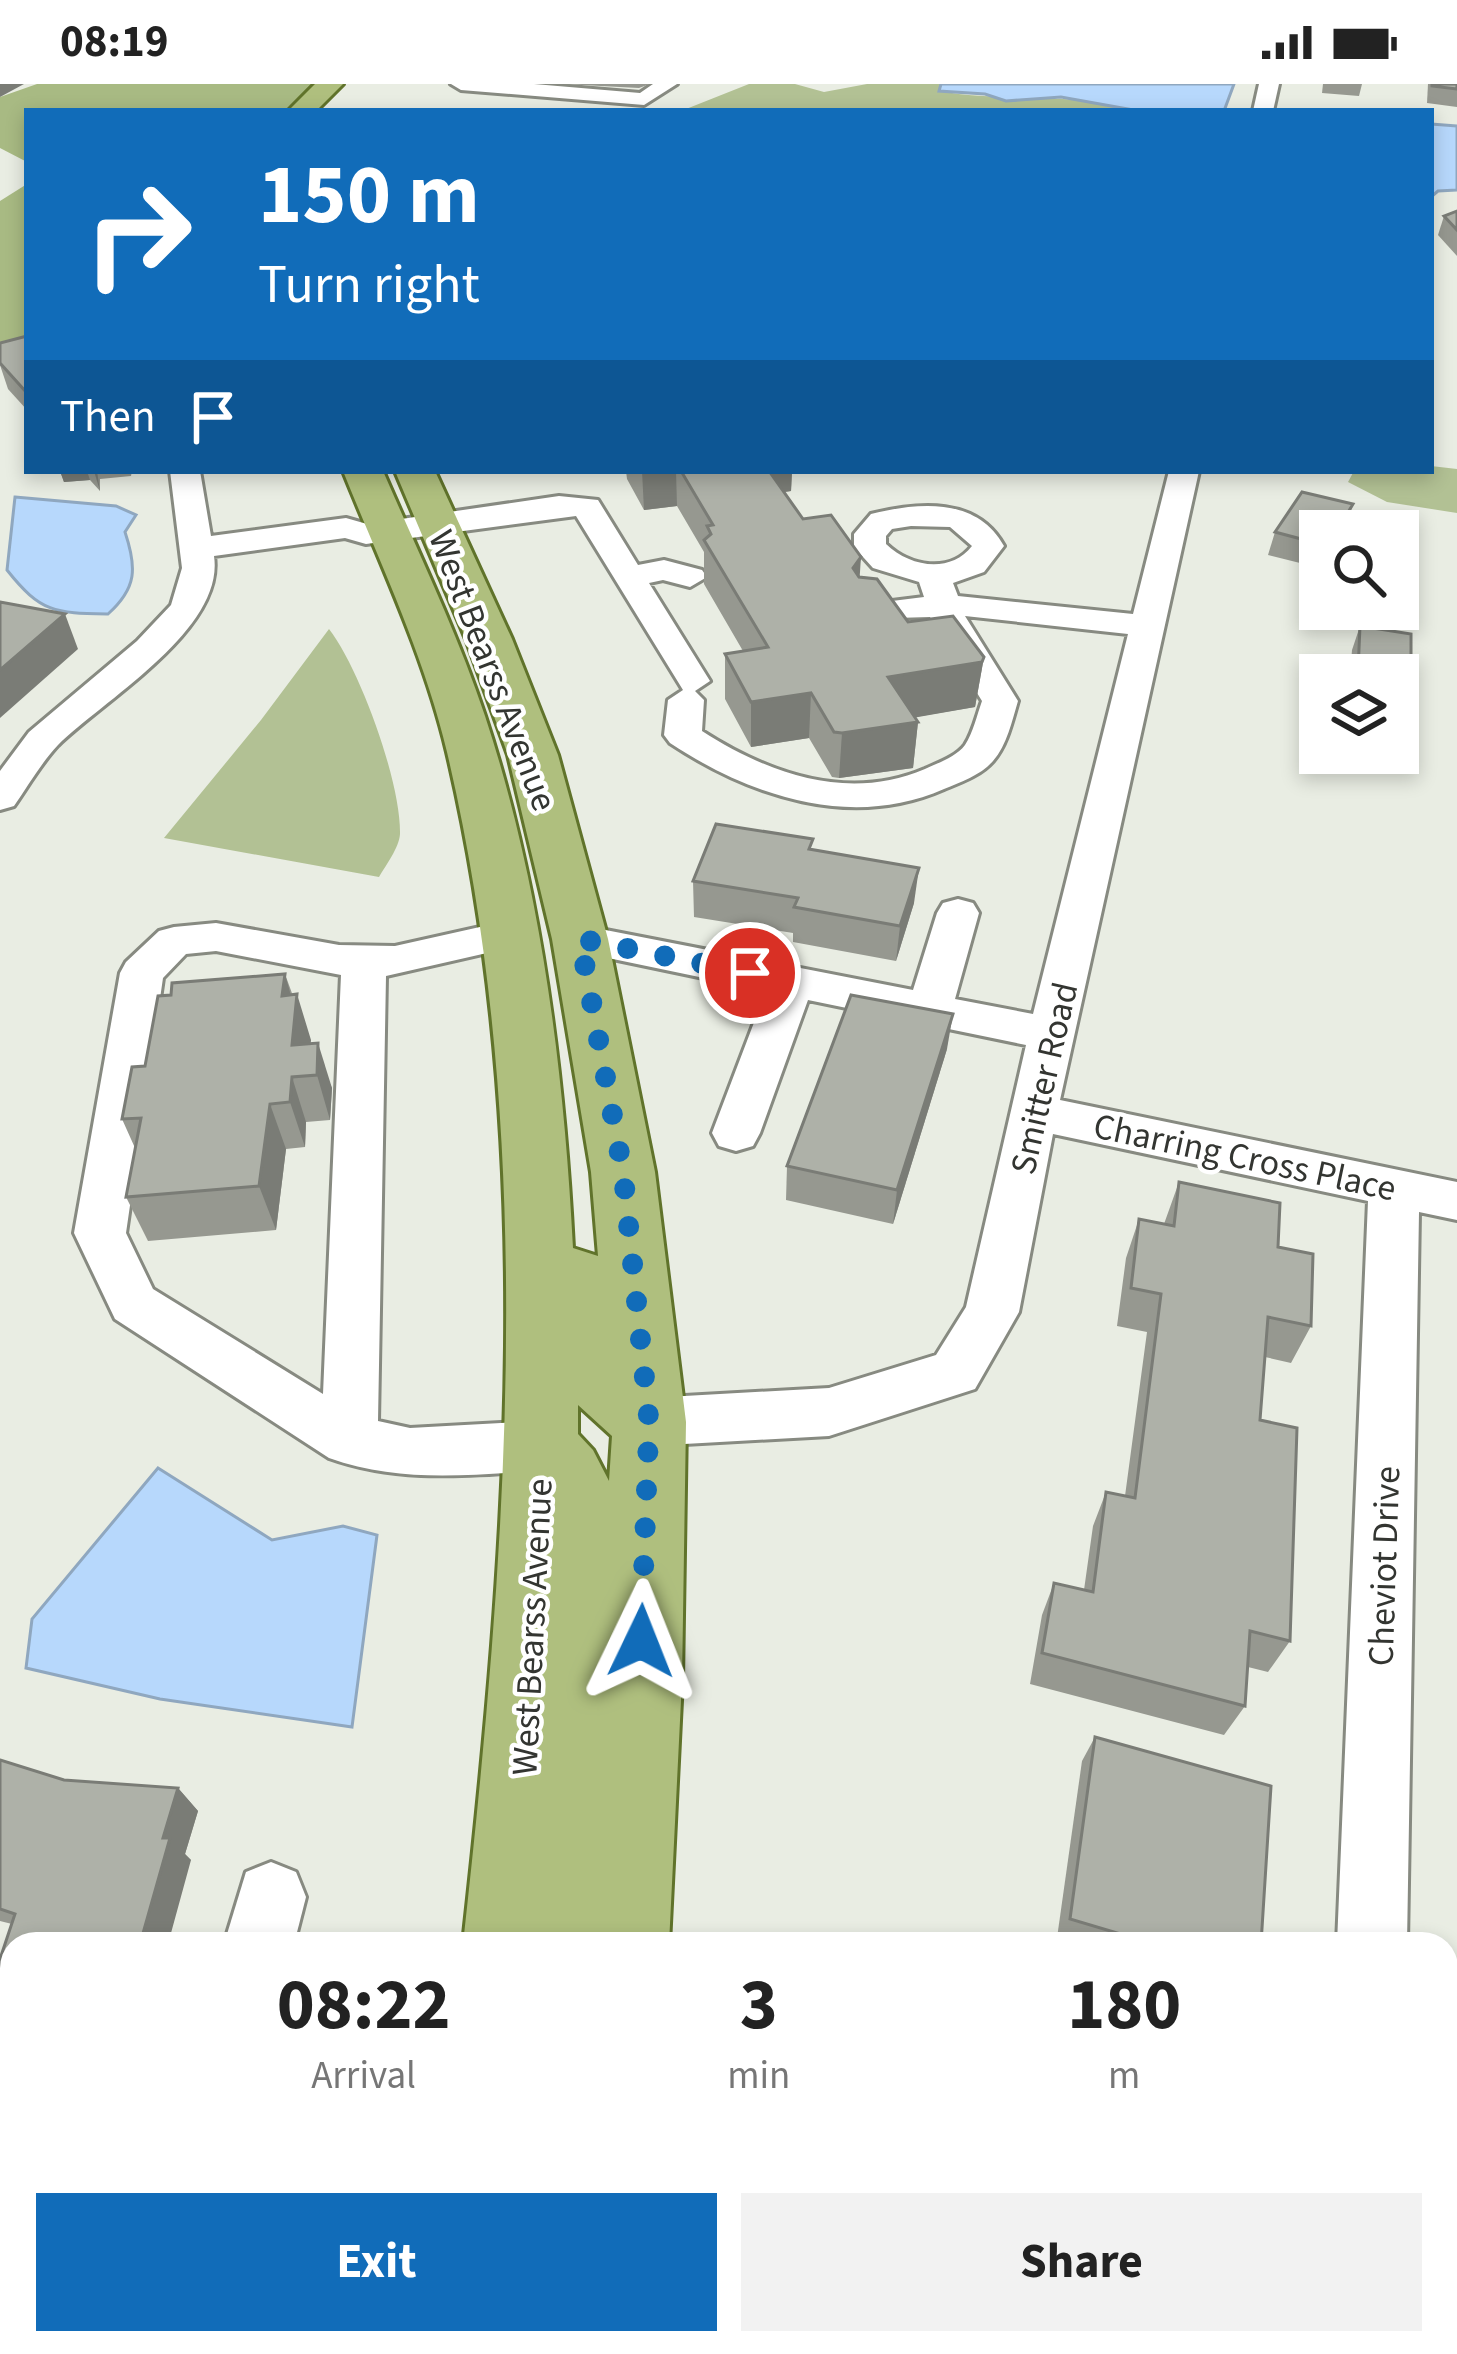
<!DOCTYPE html>
<html lang="en">
<head>
<meta charset="utf-8">
<style>
  :root { --surface:#fff; --page:#f2f2f2; --text:#222; --muted:#767676; --accent:#116cb9 }
  body { margin:0; font-family:"Source Sans 3",sans-serif; background:var(--page); color:var(--text); height:100vh; display:flex; flex-direction:column; font-size:45px; white-space:nowrap }
  * { box-sizing:border-box; margin:0 }
  p { font-size:39px; color:var(--muted) }
  .icon { flex:none; width:66px; height:66px; fill:none; stroke:currentColor; stroke-width:2; stroke-linecap:round; stroke-linejoin:round }
  .map { position:relative; flex:1; overflow:hidden }
  .details { position:absolute; left:0px; top:1848px; width:1458px; height:423px; display:flex; flex-direction:column; background:var(--surface); border-radius:36px 36px 0 0; box-shadow:0 6px 18px #0003 }
  .details>* { flex:none }
  .top-card { position:absolute; left:24px; top:24px; width:1410px; height:366px; border-radius:0px; box-shadow:0 6px 18px #0003; background:#116cb9; color:#fff; overflow:hidden }
  .controls { position:absolute; left:1299px; top:426px; display:grid; gap:24px }
  .controls a { display:grid; place-items:center; width:120px; height:120px; border-radius:0px; background:var(--surface); box-shadow:0 6px 18px #0003; font-size:60px }
  .pin { position:absolute; display:grid; place-items:center; width:102px; height:102px; color:#fff; margin:-51px; border:6px solid #fff; border-radius:50%; box-shadow:0 3px 12px #0007 }
  .me { position:absolute; width:132px; margin:-66px; rotate:2deg; stroke-linejoin:round; filter:drop-shadow(0 0 9px #0008) }
  .turn { display:flex; align-items:center; gap:42px; height:252px; padding:0 36px; font-size:54px }
  .turn .icon { width:156px; height:156px; stroke-width:2.5 }
  .turn b { display:block; font-size:84px; line-height:102px }
  .then { display:flex; align-items:center; height:114px; padding:0 36px; background:#0003; gap:24px; font-size:45px }
  .eta { display:flex; justify-content:space-evenly; align-items:center; height:204px; text-align:center }
  .eta b { font-size:72px; font-weight:700; line-height:84px }
  .cta { display:flex; gap:24px; margin-top:auto; padding:24px 36px }
  .cta a { flex:1; height:138px; border-radius:0px; background:var(--accent); color:#fff; font-size:48px; font-weight:700; line-height:138px; text-align:center }
  .cta a+a { background:var(--page); color:var(--text) }
  .status { display:flex; justify-content:space-between; align-items:center; height:84px; padding:0 60px; background:var(--surface); direction:ltr }
  .status svg { height:33px; fill:currentColor }
  .map>svg:first-child { display:block }
</style>
</head>
<body>
<div class="status"><b>08:19</b><svg viewBox="0 0 49 12"><path d="M0 12V9h3v3zM5 12V6h3v6zM10 12V3h3v9zM15 12V0h3v12zM26 1h20v11H26zM47 4h2v5h-2z"/></svg></div>
<div class="map">
<svg width="1457" height="2270" viewBox="0 0 1457 2270">
  <rect width="100%" height="100%" fill="#e9ede3"/>
  <g fill="#b2c194">
    <path d="M749,0H795L824,8L867,0H941L939,7C1005,19 1074,7 1139,27H681Z"/>
    <path d="M1431,382L1457,385V429L1387,418L1348,398L1354,387H1431Z"/>
    <path d="M329,545C360,585 401,698 400,750C399,764 386,781 379,793L164,754L261,636Z"/>
  </g>
  <g fill="#a8ba83">
    <path d="M37,0H312L284,27H27V78L0,64V13Z"/>
    <path d="M27,100V269L0,274V117Z"/>
  </g>
  <g fill="#b7d8fc" stroke="#8fa7bf" stroke-width="3">
    <path d="M941,0H1234L1224,27H1139L1061,13L1006,17L985,10L939,7Z"/>
    <path d="M1431,40L1457,42V106L1438,107L1431,113Z"/>
    <path d="M15,413L116,422L136,431L125,448C137,484 137,504 108,530C55,529 41,529 7,486Z"/>
    <path d="M158,1384L272,1456L343,1442L377,1451L352,1643L160,1615L26,1584L32,1535Z"/>
  </g>
  <g fill="none" stroke-linecap="round" stroke-linejoin="round">
    <defs>
      <g id="minor">
        <path d="M451,0H534L640,9L653,0H677L644,21L461,6Z"/>
        <path d="M1259,0H1279L1273,27H1253Z"/>
        <path d="M170,387H200L211,452L346,434L367,440L559,412L598,416L638,481L664,476L702,486L707,493L690,503L663,496L649,499L710,597L695,607L704,616L702,647C769,690 848,718 925,685C938,679 956,673 965,661C973,649 977,631 982,617L930,533L860,535L855,528L860,521L924,513L919,498L873,484L854,463V450L871,430C919,418 977,413 1004,462L984,488L953,499L958,512L1133,530L1169,387H1199L1060,1016L1457,1098V1136L1419,1128L1407,1860H1337L1368,1117L1053,1050L1019,1228L975,1305L829,1352L649,1362L629,1355L621,1338L629,1321L649,1314L829,1304L936,1271L966,1223L1026,961L808,916L760,1049L753,1062L736,1067L719,1062L712,1049L766,907L565,865L558,855L565,845L580,841L913,906L937,829L943,819L958,815L973,819L979,829L955,915L1033,930L1128,550L965,532L1018,617C1012,637 1007,661 993,677C981,691 961,698 944,705C851,746 750,712 670,659L664,651L668,616L683,606L576,432L366,460L345,454L214,472C225,545 105,615 58,661C41,679 28,702 14,722L0,726V687L29,648L137,557L171,521L182,484ZM911,442L950,443L972,462C950,490 910,483 886,460V452L892,445Z"/>
        <path d="M511,836L526,840L533,850L526,860L386,892L378,1337L410,1344L539,1337L559,1344L568,1362L559,1380L539,1387C466,1391 399,1399 329,1374L115,1235L74,1149L120,889L126,878L159,847L174,843L216,839L339,861L395,862ZM216,867L341,891L323,1310L153,1205L126,1149L163,894L186,870Z"/>
        <path d="M271,1778L296,1788L306,1813L294,1860H224L246,1788Z"/>
        <path d="M124,2259H206L204,2270H122Z"/>
        <path d="M1320,2259H1402L1401,2270H1319Z"/>
      </g>
      <g id="major">
        <path d="M315,0H343L316,27H288Z"/>
        <path d="M343,387H383C418,468 457,548 485,632C541,801 564,987 573,1164L598,1172L591,1088L552,855L508,671L466,555L395,387H435L512,555L558,671L608,855L655,1088L686,1338L682,1596L669,1860H463C507,1464 539,1060 447,668C424,571 380,479 343,387ZM578,1321L612,1352L609,1397L593,1366L578,1350Z"/>
        <path d="M406,2259H512L511,2270H405Z"/>
        <path d="M533,2259H639L638,2270H532Z"/>
      </g>
    </defs>
    <use href="#minor" stroke="#878a81" stroke-width="6"/>
    <use href="#major" stroke="#60732b" stroke-width="6"/>
    <use href="#minor" fill="#fff" fill-rule="evenodd"/>
    <use href="#major" fill="#afbf7e" fill-rule="evenodd"/>
  </g>
  <g fill="#969890">
    <path d="M563,0H650L639,4Z"/>
    <path d="M1323,0H1362L1359,12L1322,9Z"/>
    <path d="M1428,0H1457V23L1427,19Z"/>
    <path d="M1457,127V172L1438,151L1444,132Z"/>
    <path d="M27,252V326L8,305L0,281V259Z"/>
    <path d="M60,387H132L131,392L100,395V407L90,396L64,398Z"/>
    <path d="M626,387H792L791,407L784,408L803,435L860,494L908,538L984,573L975,623L915,633L918,638L913,684L839,694L832,693L809,654L751,663L725,615V570L743,567L704,500V468L677,422L644,426L627,395Z"/>
    <path d="M1346,443L1320,447V484L1268,471L1275,448Z"/>
    <path d="M1360,542L1411,596L1402,619H1398V591H1350L1352,566Z"/>
    <path d="M813,766L914,819L896,877L793,858V849L694,833L693,797Z"/>
    <path d="M285,890L310,959L332,1004L330,1036L306,1038L305,1063L286,1065L276,1146L148,1157L126,1113L135,1064L122,1035L145,982L171,911Z"/>
    <path d="M947,965L893,1140L786,1116L787,1082Z"/>
    <path d="M1179,1098L1278,1163L1311,1242L1291,1279L1265,1273L1260,1336L1290,1557L1268,1588L1248,1583L1245,1622L1224,1651L1030,1600L1042,1531L1054,1499L1084,1506L1093,1442L1106,1408L1125,1412L1147,1248L1117,1242L1126,1174L1139,1135L1164,1140Z"/>
    <path d="M1095,1653L1261,1860H1076L1057,1854L1082,1677Z"/>
    <path d="M0,1676L64,1696L178,1704L198,1727L185,1770L191,1776L12,1860V2209L0,2208V1875L12,1840L0,1837Z"/>
    <path d="M958,2259H1202L1223,2270H956Z"/>
  </g>
  <g fill="#7a7c76">
    <path d="M0,0H24L0,13Z"/>
    <path d="M60,387H87L90,396L64,398Z"/>
    <path d="M94,387H97L100,407Z"/>
    <path d="M642,387H676L677,422L644,426Z"/>
    <path d="M756,387H792L791,407L756,412Z"/>
    <path d="M1353,420L1344,447H1337Z"/>
    <path d="M861,473L858,517L853,484Z"/>
    <path d="M65,530L78,565L0,634V586Z"/>
    <path d="M984,573L975,623L884,639L888,593Z"/>
    <path d="M811,609L809,654L751,663V618Z"/>
    <path d="M918,638L913,684L839,694L842,649Z"/>
    <path d="M919,784L914,819L896,877L900,842Z"/>
    <path d="M285,890L295,926L297,910L311,956L308,991L292,961L282,912Z"/>
    <path d="M953,930L947,965L893,1140L897,1106Z"/>
    <path d="M318,959L332,1004L330,1036L317,991Z"/>
    <path d="M292,993L306,1038L305,1063L290,1018Z"/>
    <path d="M270,1020L286,1065L276,1146L259,1102Z"/>
    <path d="M178,1704L198,1727L185,1770L191,1776L168,1860H140L163,1754Z"/>
  </g>
  <g fill="#aeb1a8" stroke="#7a7c76" stroke-width="3">
    <path d="M1432,0H1457V5L1432,2Z"/>
    <path d="M1457,127V146L1444,132Z"/>
    <path d="M27,252V309L0,279V259Z"/>
    <path d="M681,387H769L803,435L831,431L861,473L853,484L859,493L877,495L908,538L953,532L984,573L982,578L888,593L918,638L842,649L834,648L811,609L751,618L725,570L768,563L704,456L711,450L707,442L713,441Z"/>
    <path d="M1302,408L1353,420L1337,447H1320V460L1275,448Z"/>
    <path d="M0,518L65,530L0,586Z"/>
    <path d="M1360,542L1411,550V596L1398,594V591L1358,588Z"/>
    <path d="M716,740L813,755L809,765L919,784L900,842L794,823L798,814L693,797Z"/>
    <path d="M285,890L282,912L297,910L292,961L318,959L317,991L292,993L290,1018L270,1020L259,1102L126,1113L141,1034L122,1035L132,983L145,982L158,912L171,911L172,899Z"/>
    <path d="M851,911L953,930L897,1106L787,1082Z"/>
    <path d="M1179,1098L1280,1119L1278,1163L1313,1170L1311,1242L1268,1233L1260,1336L1297,1344L1290,1557L1250,1547L1245,1622L1042,1569L1054,1499L1093,1508L1106,1408L1135,1414L1161,1210L1131,1204L1139,1135L1174,1142Z"/>
    <path d="M1095,1653L1271,1702L1261,1860H1154L1070,1835Z"/>
    <path d="M0,1676L64,1696L178,1704L163,1754H170L140,1860H12V2206L0,2205V1875L15,1830L0,1825Z"/>
    <path d="M968,2259H1202L1223,2268V2270H966Z"/>
  </g>
  <g fill="none" stroke-linecap="round" stroke-linejoin="round">
    <path stroke="#116cb9" stroke-width="21" stroke-dasharray="0 37.8" d="M641,1557L649,1337L623,1088L580,855L750,889"/>
  </g>
  <g text-anchor="middle" stroke-width="9" stroke-linejoin="round" paint-order="stroke">
    <g font-size="36" fill="#333531" stroke="#fff">
      <text transform="translate(494 586) rotate(69)" y="13">West Bearss Avenue</text>
      <text transform="translate(1043 994) rotate(-77)" y="13">Smitter Road</text>
      <text transform="translate(1245 1072) rotate(12)" y="13">Charring Cross Place</text>
      <text transform="translate(1383 1482) rotate(-88)" y="13">Cheviot Drive</text>
      <text transform="translate(531 1543) rotate(-87)" y="13">West Bearss Avenue</text>
    </g>
  </g>
</svg>
<div class="controls">
<a><svg class="icon" aria-label="search" viewBox="0 0 24 24"><circle cx="10" cy="10" r="6"/><path d="M15 15l6 6"/></svg></a>
<a><svg class="icon" aria-label="layers" viewBox="0 0 24 24"><path d="M12 4l9 5-9 5-9-5zM3 14l9 5 9-5"/></svg></a>
</div>
<div class="pin" style="left:750px;top:889px;background:#d93025"><svg class="icon" aria-label="arrive" viewBox="0 0 24 24"><path d="M6 21V4h12l-3 4 3 4H6"/></svg></div>
<svg class="me" style="left:641px;top:1557px" viewBox="-20 -20 40 40"><path d="M0-17L14 15 0 8-14 15z" fill="#116cb9" stroke="#fff" stroke-width="4"/></svg>
<div class="top-card">
<div class="turn"><svg class="icon" aria-label="right" viewBox="0 0 24 24"><path d="M7 20v-9h11M14 6l5 5-5 5"/></svg><div><b>150 m</b>Turn right</div></div>
<div class="then">Then<svg class="icon" aria-label="arrive" viewBox="0 0 24 24"><path d="M6 21V4h12l-3 4 3 4H6"/></svg></div>
</div>
<section class="details">
<div class="eta">
<div><b>08:22</b><p>Arrival</p></div>
<div><b>3</b><p>min</p></div>
<div><b>180</b><p>m</p></div>
</div>
<div class="cta"><a>Exit</a><a>Share</a></div>
</section>
</div>
</body>
</html>
